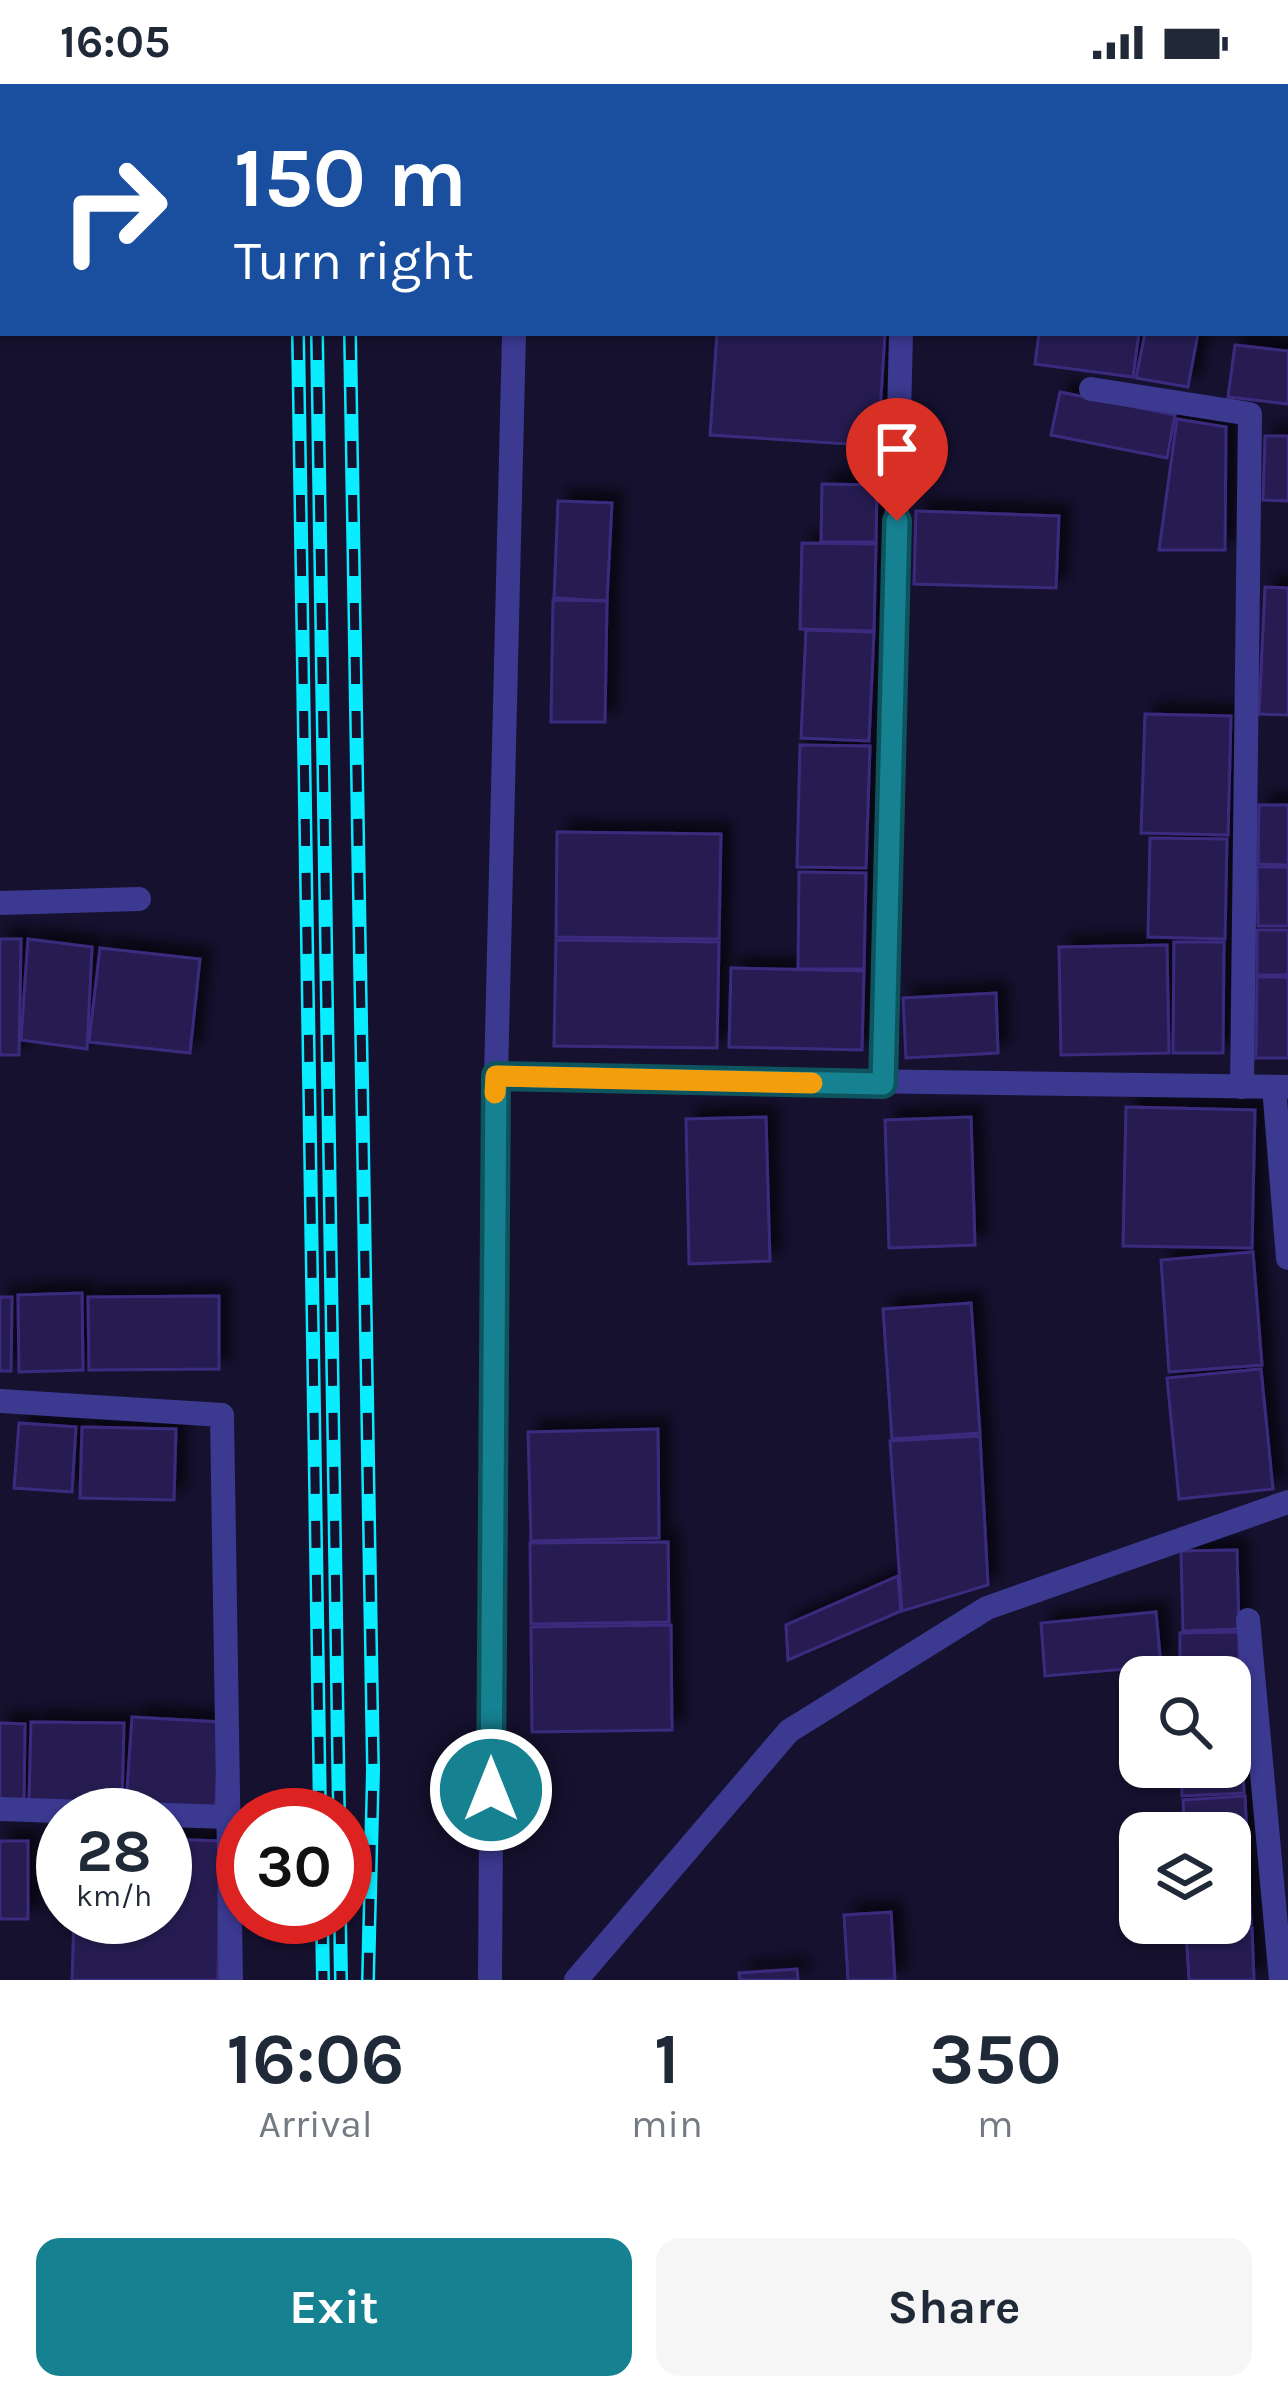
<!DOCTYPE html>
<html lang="en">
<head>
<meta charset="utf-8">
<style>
  :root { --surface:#fff; --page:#f6f6f7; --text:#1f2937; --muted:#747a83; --accent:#168191 }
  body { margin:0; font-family:Karla,sans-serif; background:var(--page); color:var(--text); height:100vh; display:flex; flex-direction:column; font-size:45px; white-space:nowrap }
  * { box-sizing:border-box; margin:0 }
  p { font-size:39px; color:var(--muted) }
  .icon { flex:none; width:66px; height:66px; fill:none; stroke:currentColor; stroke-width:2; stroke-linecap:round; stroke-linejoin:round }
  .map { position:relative; height:1896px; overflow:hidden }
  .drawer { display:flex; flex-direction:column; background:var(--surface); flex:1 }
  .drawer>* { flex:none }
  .banner { position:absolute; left:0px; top:0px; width:1290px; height:252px; box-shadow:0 3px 9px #0004; background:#1a4fa0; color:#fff; overflow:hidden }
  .fabs { position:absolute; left:1119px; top:1572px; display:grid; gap:24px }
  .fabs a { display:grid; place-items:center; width:132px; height:132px; border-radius:24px; background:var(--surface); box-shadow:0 3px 9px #0004; font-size:60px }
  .speed { position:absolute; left:36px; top:1704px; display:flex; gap:24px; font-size:60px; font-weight:700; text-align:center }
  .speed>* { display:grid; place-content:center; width:156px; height:156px; border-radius:50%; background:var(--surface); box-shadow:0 3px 9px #0004; line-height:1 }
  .speed small { font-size:30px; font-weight:400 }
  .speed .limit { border:18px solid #d22; background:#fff; color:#111 }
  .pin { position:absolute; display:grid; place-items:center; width:102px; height:102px; color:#fff; margin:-123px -51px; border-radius:50% 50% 50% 0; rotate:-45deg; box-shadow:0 0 12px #0007 }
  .pin .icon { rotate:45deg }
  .me { position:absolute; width:132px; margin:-66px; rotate:0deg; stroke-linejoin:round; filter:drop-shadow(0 0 9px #0008) }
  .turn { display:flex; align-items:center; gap:42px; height:252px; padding:0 36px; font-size:54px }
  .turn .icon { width:156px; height:156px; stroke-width:2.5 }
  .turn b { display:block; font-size:84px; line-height:102px }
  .eta { display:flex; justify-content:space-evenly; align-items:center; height:204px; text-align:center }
  .eta b { font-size:72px; font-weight:700; line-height:84px }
  .primary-button { display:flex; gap:24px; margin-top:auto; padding:24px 36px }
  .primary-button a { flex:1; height:138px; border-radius:24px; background:var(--accent); color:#fff; font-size:48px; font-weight:700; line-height:138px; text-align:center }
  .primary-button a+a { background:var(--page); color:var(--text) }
  .status { display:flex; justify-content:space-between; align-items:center; height:84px; padding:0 60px; background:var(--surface); direction:ltr }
  .status svg { height:33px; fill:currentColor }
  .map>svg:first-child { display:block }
</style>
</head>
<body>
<div class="status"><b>16:05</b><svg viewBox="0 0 49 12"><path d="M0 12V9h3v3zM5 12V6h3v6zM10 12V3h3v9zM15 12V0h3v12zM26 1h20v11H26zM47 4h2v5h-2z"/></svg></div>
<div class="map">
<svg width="1288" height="1896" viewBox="0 0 1288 1896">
  <defs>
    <filter id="shadow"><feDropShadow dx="11" dy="-11" stdDeviation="6" flood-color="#0009"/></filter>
  </defs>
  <rect width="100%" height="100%" fill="#15112f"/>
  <g fill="#251c51" stroke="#3b2c7e" stroke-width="3" filter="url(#shadow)">
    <path d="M717,249H885L878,362L710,351Z"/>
    <path d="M1039,249H1139L1133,293L1035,280Z"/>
    <path d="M1145,249H1198L1188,303L1136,294Z"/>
    <path d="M1235,261L1288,267V320L1228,313Z"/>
    <path d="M1060,308L1175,331L1167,374L1051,351Z"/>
    <path d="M1177,335L1226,343L1225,466H1159Z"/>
    <path d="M1265,352H1288V417L1263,416Z"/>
    <path d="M822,400L877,401L876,458H821Z"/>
    <path d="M558,417L612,419L607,517L554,514Z"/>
    <path d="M916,427L1059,432L1056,504L914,500Z"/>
    <path d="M802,459L876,460L874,547L800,545Z"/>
    <path d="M1265,503L1288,504V631L1259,630Z"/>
    <path d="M553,516L607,517L605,638H551Z"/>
    <path d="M806,546L874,548L869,657L801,654Z"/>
    <path d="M1145,630L1231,632L1228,751L1141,749Z"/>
    <path d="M800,661L870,662L866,784L797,783Z"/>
    <path d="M1259,721H1288V781L1258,780Z"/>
    <path d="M557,748L721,750L719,855L556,853Z"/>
    <path d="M1150,754L1227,755L1225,855L1148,853Z"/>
    <path d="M1257,783H1288V842H1258Z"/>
    <path d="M799,788L866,789L864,885H798Z"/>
    <rect x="1257" y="846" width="31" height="45"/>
    <path d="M0,855H21L19,971H0Z"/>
    <path d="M28,855L92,863L87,965L21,956Z"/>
    <path d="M556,856L719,858L717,964L554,962Z"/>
    <path d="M1174,858H1224L1223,969H1173Z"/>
    <path d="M1167,861L1169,969L1061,971L1059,863Z"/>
    <path d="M100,864L200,875L190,969L89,958Z"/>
    <path d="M731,884L864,887L862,966L729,963Z"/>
    <path d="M1257,893H1288V974H1256Z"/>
    <path d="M996,909L998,969L906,974L903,914Z"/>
    <path d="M1126,1023L1255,1026L1252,1164L1123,1162Z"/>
    <path d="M766,1033L770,1177L689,1180L686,1035Z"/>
    <path d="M971,1033L975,1161L889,1164L885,1036Z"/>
    <path d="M1253,1168L1262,1281L1169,1288L1161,1176Z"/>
    <path d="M82,1209L83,1286L19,1288L18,1211Z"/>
    <path d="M219,1212V1285L89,1286L88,1213Z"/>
    <path d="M0,1213H12L11,1287H0Z"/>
    <path d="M971,1219L980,1349L892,1355L883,1225Z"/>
    <path d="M1261,1285L1273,1405L1179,1415L1167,1294Z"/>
    <path d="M19,1339L76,1343L72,1408L14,1404Z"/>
    <path d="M82,1343L176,1345L174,1416L80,1414Z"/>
    <path d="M658,1345L659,1454L531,1457L528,1348Z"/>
    <path d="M980,1352L988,1501L902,1527L890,1357Z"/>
    <path d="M668,1458L669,1538L531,1540L530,1459Z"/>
    <path d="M1237,1466L1239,1545L1183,1547L1181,1467Z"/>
    <path d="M898,1492L901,1527L788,1576L786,1541Z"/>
    <path d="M1156,1528L1161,1582L1045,1592L1041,1539Z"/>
    <path d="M671,1541L672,1646L532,1648L531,1543Z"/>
    <path d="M1239,1548V1613L1230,1614V1593H1180V1549Z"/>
    <path d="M1240,1615L1244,1709L1182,1712L1181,1683H1230V1616Z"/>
    <path d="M132,1633L221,1638L215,1726L126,1720Z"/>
    <path d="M31,1638L124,1639L122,1720L29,1718Z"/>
    <path d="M0,1639L25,1640L24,1719L0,1718Z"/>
    <path d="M1245,1712L1251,1840L1190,1844V1839H1230V1749H1185L1183,1716Z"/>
    <path d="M165,1755L220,1757L218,1896H72L74,1833H165Z"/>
    <rect x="0" y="1757" width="28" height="78"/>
    <path d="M891,1828L895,1896H848L844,1831Z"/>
    <path d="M1252,1844L1254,1896H1189L1186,1847Z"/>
    <path d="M797,1885L798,1896H740L739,1889Z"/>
  </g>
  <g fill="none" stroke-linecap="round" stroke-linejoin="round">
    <g stroke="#3b3990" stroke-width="24">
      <path d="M520,3V0"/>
      <path d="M1091,305L1250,330L1242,1003"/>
      <path d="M0,819L139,815"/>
      <path d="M496,992L1288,1003"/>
      <path d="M883,1001L901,249"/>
      <path d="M1274,1003L1288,1174"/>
      <path d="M0,1317L222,1331L231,1896"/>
      <path d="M1248,1536L1281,1896"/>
      <path d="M0,1725L227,1733"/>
      <path d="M490,1896L496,992L514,249"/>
      <path d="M576,1896L789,1647L987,1524L1288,1418"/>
    </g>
    <defs>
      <g id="rail">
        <path d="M294,0V3"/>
        <path d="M313,0V3"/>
        <path d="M346,0V3"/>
        <path d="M298,249L320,1731"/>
        <path d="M317,249L339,1731"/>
        <path d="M350,249L373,1686L368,1896"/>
        <path d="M322,1833L323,1896"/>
        <path d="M340,1833L341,1896"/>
      </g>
    </defs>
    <use href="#rail" stroke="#0aecff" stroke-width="14"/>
    <use href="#rail" stroke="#15112f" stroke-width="9" stroke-dasharray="27" stroke-linecap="butt"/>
  </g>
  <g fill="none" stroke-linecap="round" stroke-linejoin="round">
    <defs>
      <path id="route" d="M491,1706L496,992L883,1000L897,437"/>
    </defs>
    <use href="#route" stroke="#0e545e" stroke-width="30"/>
    <use href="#route" stroke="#168191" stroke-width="21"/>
    <path stroke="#f59e0b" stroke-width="21" d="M495,1009L496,992L812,999"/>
  </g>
</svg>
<div class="fabs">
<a><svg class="icon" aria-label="search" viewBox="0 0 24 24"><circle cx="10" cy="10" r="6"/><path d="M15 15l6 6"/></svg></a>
<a><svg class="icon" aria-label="layers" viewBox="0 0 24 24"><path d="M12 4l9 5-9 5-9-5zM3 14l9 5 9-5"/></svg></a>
</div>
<div class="speed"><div>28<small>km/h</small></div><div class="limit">30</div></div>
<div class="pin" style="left:897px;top:437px;background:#d93025"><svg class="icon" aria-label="arrive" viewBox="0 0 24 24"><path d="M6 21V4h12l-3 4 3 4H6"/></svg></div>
<svg class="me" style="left:491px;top:1706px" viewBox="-20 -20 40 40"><circle r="17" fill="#168191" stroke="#fff" stroke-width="3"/><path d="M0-11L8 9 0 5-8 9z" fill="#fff"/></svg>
<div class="banner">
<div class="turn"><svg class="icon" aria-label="right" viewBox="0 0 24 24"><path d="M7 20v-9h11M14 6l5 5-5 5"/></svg><div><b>150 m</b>Turn right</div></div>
</div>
</div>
<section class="drawer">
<div class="eta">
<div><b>16:06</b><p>Arrival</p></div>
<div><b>1</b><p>min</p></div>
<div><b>350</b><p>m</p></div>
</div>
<div class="primary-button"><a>Exit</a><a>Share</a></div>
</section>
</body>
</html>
